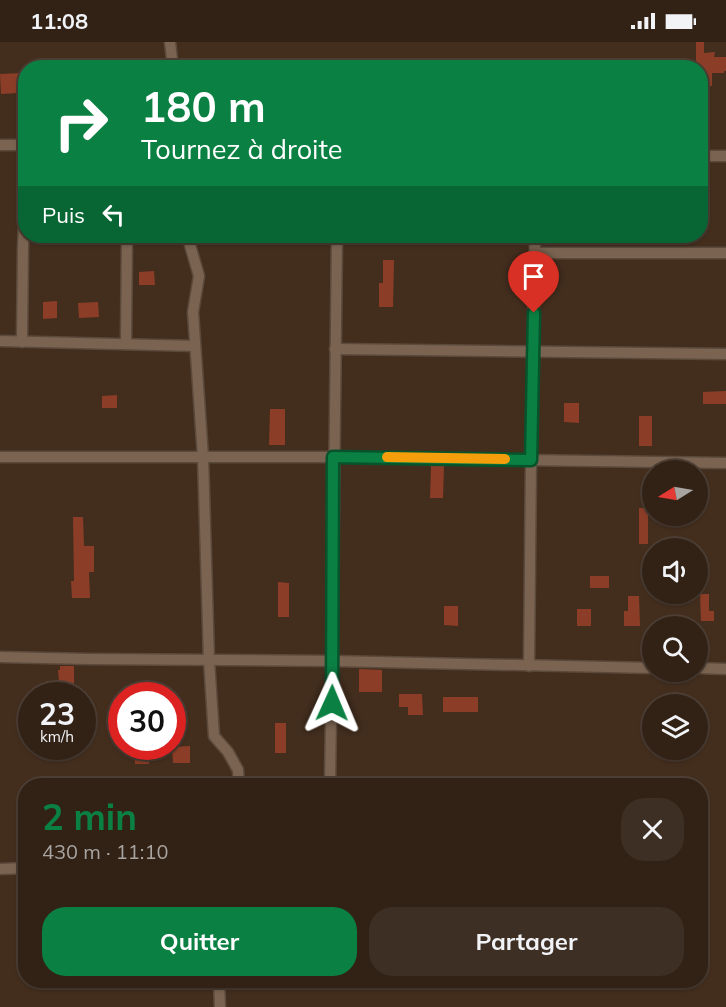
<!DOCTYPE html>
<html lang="fr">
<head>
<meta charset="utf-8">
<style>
  :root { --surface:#322216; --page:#3d2f23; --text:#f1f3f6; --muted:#a8a4a1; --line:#4d3f35; --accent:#0b8043 }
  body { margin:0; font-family:Mulish,sans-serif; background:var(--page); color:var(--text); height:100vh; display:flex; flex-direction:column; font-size:22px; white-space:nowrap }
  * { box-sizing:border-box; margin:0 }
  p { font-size:20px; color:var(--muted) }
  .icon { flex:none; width:33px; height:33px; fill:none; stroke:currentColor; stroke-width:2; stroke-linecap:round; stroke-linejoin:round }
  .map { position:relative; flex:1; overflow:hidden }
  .sheet { position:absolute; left:18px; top:736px; width:690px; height:210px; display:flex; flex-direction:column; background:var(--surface); border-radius:24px; box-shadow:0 2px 4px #0004,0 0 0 2px var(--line) }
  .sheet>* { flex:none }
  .top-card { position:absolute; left:18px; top:18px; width:690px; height:183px; border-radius:24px; box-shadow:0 2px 4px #0004,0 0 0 2px var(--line); background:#0b8043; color:#fff; overflow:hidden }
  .needle { width:39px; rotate:259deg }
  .buttons { position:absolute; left:642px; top:418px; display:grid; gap:12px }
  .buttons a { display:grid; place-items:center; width:66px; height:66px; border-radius:50%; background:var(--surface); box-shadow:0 2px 4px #0004,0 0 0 2px var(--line); font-size:30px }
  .speed { position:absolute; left:18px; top:640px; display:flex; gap:12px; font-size:30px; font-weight:700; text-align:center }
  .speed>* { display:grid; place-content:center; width:78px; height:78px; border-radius:50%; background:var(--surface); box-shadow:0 2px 4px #0004,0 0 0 2px var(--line); line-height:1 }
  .speed small { font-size:15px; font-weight:400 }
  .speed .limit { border:9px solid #d22; background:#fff; color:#111 }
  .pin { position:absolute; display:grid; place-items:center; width:51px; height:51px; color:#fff; margin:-62px -26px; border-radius:50% 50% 50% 0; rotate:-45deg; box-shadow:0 0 6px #0007 }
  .pin .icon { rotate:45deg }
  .me { position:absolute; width:66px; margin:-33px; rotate:1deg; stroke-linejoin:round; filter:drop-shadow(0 0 4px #0008) }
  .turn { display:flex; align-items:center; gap:21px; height:126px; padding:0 24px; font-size:27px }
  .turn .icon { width:78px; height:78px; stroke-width:2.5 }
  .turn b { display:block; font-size:42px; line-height:51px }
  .then { display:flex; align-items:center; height:57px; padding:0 24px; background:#0003; gap:12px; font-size:22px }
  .round { display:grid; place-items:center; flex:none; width:63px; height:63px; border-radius:24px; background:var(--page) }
  .head { display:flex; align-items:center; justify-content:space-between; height:102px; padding:0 24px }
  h1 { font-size:36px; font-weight:700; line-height:45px; color:var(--accent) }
  .cta { display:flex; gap:12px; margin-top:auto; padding:12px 24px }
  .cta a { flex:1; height:69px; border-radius:24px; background:var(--accent); color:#fff; font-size:24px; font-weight:700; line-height:69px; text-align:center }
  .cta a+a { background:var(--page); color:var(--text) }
  .status { display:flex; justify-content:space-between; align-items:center; height:42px; padding:0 30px; background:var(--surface); direction:ltr }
  .status svg { height:16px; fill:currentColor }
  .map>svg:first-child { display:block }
</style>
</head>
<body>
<div class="status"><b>11:08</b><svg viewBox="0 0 49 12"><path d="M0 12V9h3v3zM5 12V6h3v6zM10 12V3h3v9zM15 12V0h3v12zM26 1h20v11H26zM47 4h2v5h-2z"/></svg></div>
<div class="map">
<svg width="726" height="965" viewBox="0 0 726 965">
  <rect width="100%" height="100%" fill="#432e1e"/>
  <g fill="#8b3d27">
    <path d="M696,0H704V11L715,10L714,15H726V29H724V31H712V44H700V26H696Z"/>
    <path d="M23,31V40H17L18,51L1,52L0,32Z"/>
    <path d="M383,218H394L393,265H379V241H383Z"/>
    <path d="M154,229L155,243H139V230Z"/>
    <path d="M57,259V276L43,277V260Z"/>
    <path d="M98,260L99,275L79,276L78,261Z"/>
    <path d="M726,349V362H703V350Z"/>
    <path d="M117,353V366H102V354Z"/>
    <path d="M564,361H579V381L564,380Z"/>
    <path d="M270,367H285V403H269Z"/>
    <rect x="639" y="374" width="13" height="30"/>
    <path d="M431,424H444L443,456H430Z"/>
    <rect x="639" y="466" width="9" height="36"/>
    <path d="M73,475H83L84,504H94V530H89L90,556H72L71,539H74Z"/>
    <rect x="590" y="534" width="19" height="12"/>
    <path d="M278,540L289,541V575H278Z"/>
    <path d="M700,552H709V569H714V579H701Z"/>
    <path d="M628,554H639L640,584H624V569H628Z"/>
    <path d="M444,564H458V584L444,583Z"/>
    <rect x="577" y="567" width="14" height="17"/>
    <path d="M60,624H74V654H58V646L46,647V639H59L58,628H60Z"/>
    <path d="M359,627L382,628V650H359Z"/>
    <path d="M399,652H422L423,673H408V665H399Z"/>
    <rect x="443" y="655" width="35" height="15"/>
    <rect x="275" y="681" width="11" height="30"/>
    <path d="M190,704V721H173L172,705Z"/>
    <path d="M134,705H149V722H135Z"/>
    <path d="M339,734L380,735V744H339Z"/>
  </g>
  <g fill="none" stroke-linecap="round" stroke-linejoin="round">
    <defs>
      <g id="street">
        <path d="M170,0L173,26"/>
        <path d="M0,103H26"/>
        <path d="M700,114H726"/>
        <path d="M189,194L190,203L199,234L193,270L203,415L209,618L214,694L228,710L238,728L239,744"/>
        <path d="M535,211H726"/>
        <path d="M0,299L195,304"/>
        <path d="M22,300L23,204L26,145"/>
        <path d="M126,302L127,194"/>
        <path d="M335,307L726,312"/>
        <path d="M0,415H333L726,421"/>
        <path d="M0,615L88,617L333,619L652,626"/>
        <path d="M529,624L531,418L535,194"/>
        <path d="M698,626L726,627"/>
        <path d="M330,744C334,561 334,377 337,194"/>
        <path d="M0,827L26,826"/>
        <path d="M219,939L220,965"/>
      </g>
    </defs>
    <use href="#street" stroke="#5b493b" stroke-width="13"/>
    <use href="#street" stroke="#7a6350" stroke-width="10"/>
  </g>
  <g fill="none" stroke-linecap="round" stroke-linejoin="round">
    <defs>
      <path id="route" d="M332,661L333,415L531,418L534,271"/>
    </defs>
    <use href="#route" stroke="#07532c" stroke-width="15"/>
    <use href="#route" stroke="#0b8043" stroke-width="10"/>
    <path stroke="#f59e0b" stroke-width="10" d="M387,415L505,417"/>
  </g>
</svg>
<div class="buttons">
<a><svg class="needle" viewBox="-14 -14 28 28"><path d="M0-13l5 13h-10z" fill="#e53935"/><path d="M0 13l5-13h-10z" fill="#a8a4a1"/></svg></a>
<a><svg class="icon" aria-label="sound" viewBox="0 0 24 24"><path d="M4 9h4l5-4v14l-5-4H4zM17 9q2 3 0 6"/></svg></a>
<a><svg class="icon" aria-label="search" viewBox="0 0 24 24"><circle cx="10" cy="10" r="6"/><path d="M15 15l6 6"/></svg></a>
<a><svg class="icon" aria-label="layers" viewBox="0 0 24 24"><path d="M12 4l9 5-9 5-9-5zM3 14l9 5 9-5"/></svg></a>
</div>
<div class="speed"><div>23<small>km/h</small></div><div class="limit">30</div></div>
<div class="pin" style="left:534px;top:271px;background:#d93025"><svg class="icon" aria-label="arrive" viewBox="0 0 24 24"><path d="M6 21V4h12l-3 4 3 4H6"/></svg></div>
<svg class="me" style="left:332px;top:661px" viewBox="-20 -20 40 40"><path d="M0-17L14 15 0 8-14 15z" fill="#0b8043" stroke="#fff" stroke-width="4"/></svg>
<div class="top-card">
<div class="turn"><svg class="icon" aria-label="right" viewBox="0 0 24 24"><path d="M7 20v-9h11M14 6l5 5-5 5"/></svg><div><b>180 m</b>Tournez à droite</div></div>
<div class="then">Puis<svg class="icon" aria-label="left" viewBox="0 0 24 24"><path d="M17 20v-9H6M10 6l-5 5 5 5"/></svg></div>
</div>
<section class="sheet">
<div class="head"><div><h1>2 min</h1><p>430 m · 11:10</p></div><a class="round"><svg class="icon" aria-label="close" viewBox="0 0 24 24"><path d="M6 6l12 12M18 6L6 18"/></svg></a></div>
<div class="cta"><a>Quitter</a><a>Partager</a></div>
</section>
</div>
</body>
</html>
